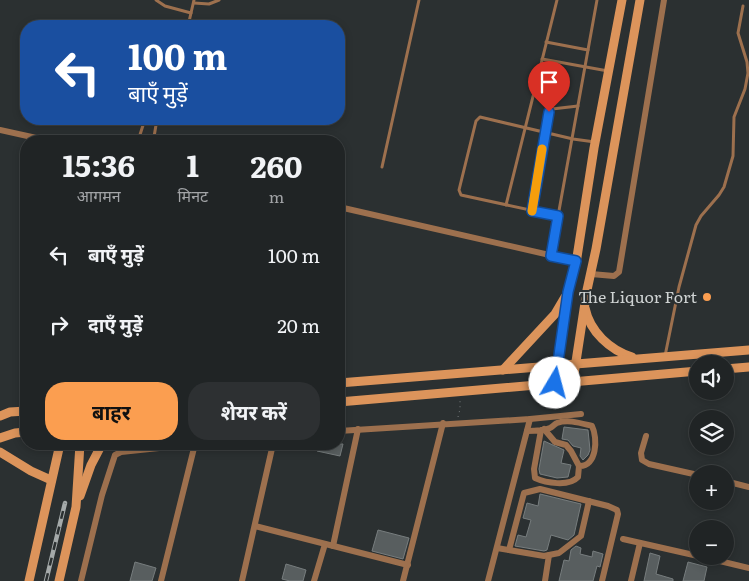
<!DOCTYPE html>
<html lang="hi">
<head>
<meta charset="utf-8">
<style>
  :root { --surface:#202425; --page:#2d3032; --text:#f1f3f6; --muted:#a2a4a7; --line:#3d4142; --accent:#fb9e50 }
  body { margin:0; font-family:Literata,"Noto Sans Devanagari",serif; background:var(--page); color:var(--text); height:100vh; display:flex; flex-direction:column; font-size:19px; white-space:nowrap }
  * { box-sizing:border-box; margin:0 }
  p { font-size:16px; color:var(--muted) }
  .icon { flex:none; width:28px; height:28px; fill:none; stroke:currentColor; stroke-width:2; stroke-linecap:round; stroke-linejoin:round }
  .map { position:relative; flex:1; overflow:hidden }
  .drawer { position:absolute; left:20px; top:135px; width:325px; height:315px; display:flex; flex-direction:column; background:var(--surface); border-radius:20px; box-shadow:0 2px 8px #0003,0 0 0 1px var(--line) }
  .drawer>* { flex:none }
  .top-card { position:absolute; left:20px; top:20px; width:325px; height:105px; border-radius:20px; box-shadow:0 2px 8px #0003,0 0 0 1px var(--line); background:#1a4fa0; color:#fff; overflow:hidden }
  .tools { position:absolute; left:689px; top:355px; display:grid; gap:10px }
  .tools a { display:grid; place-items:center; width:45px; height:45px; border-radius:50%; background:var(--surface); box-shadow:0 2px 8px #0003,0 0 0 1px var(--line); font-size:25px }
  .pin { position:absolute; display:grid; place-items:center; width:42px; height:42px; color:#fff; margin:-51px -21px; border-radius:50% 50% 50% 0; rotate:-45deg; box-shadow:0 0 5px #0007 }
  .pin .icon { rotate:45deg }
  .me { position:absolute; width:55px; margin:-28px; rotate:8deg; stroke-linejoin:round; filter:drop-shadow(0 0 4px #0008) }
  .turn { display:flex; align-items:center; gap:18px; height:105px; padding:0 25px; font-size:22px }
  .turn .icon { width:65px; height:65px; stroke-width:2.5 }
  .turn b { display:block; font-size:35px; line-height:42px }
  .eta { display:flex; justify-content:space-evenly; align-items:center; height:85px; text-align:center }
  .eta b { font-size:30px; font-weight:700; line-height:35px }
  .cta { display:flex; gap:10px; margin-top:auto; padding:10px 25px }
  .cta a { flex:1; height:58px; border-radius:20px; background:var(--accent); color:#111; font-size:20px; font-weight:700; line-height:58px; text-align:center }
  .cta a+a { background:var(--page); color:var(--text) }
  ul { padding:0; list-style:none }
  li { display:flex; align-items:center; gap:15px; height:70px; padding:0 25px }
  li div { flex:1 }
  li b { display:block; font-size:19px }
  li em { font-style:normal }
  .map>svg:first-child { display:block }
</style>
</head>
<body>
<div class="map">
<svg width="749" height="581" viewBox="0 0 749 581">
  <rect width="100%" height="100%" fill="#2b3031"/>
  <g fill="#585e5f" stroke="#777d7e">
    <path d="M564,427L588,430L590,450L588,455L583,460L580,456L581,448L573,446L568,440L562,439Z"/>
    <path d="M544,441L564,450L561,463L571,465L568,477L557,478L540,474L539,469Z"/>
    <path d="M319,444H343L340,456L317,451Z"/>
    <path d="M540,494L581,504L574,535L568,540L551,535L547,550L544,551L515,546L518,535L526,537L531,520L523,518L527,503L538,506Z"/>
    <path d="M378,530L409,538L403,559L372,551Z"/>
    <path d="M576,546L581,548L580,554L592,557L593,551L603,554L600,567L597,566L593,581H559L564,560L569,561L571,550Z"/>
    <path d="M650,553L660,556L656,574L673,579V581H644Z"/>
    <path d="M135,562L156,568L152,581H130Z"/>
    <path d="M688,562L707,567L704,581H683Z"/>
    <path d="M286,564L306,570L303,581H290L282,579Z"/>
  </g>
  <g fill="none" stroke-linecap="round" stroke-linejoin="round">
    <path stroke="#787d7e" stroke-width="1" stroke-dasharray="1 4" stroke-linecap="butt" d="M458,417L460,409V399"/>
    <g stroke="#9d704e" stroke-width="3">
      <path d="M156,0L165,6L191,13"/>
      <path d="M194,3L209,4L219,0"/>
      <path d="M188,26L194,0"/>
      <path d="M546,42L588,50"/>
      <path d="M542,59L608,71"/>
      <path d="M154,137L157,119"/>
      <path d="M138,141L145,119"/>
      <path d="M382,167L419,0"/>
      <path d="M506,205L557,0"/>
      <path d="M532,211L549,112L552,109L578,106"/>
      <path d="M558,216L461,195L459,190L476,121L480,117L573,139L595,142"/>
      <path d="M551,255L597,0"/>
      <path d="M665,356L679,287L696,225L701,216L719,195L724,187L733,156L734,117L745,89L748,73L747,62L738,33L743,6"/>
    </g>
    <g stroke="#9d704e" stroke-width="6">
      <path d="M0,130L50,141"/>
      <path d="M339,207L576,261"/>
      <path d="M591,274L614,276L619,272L664,0"/>
      <path d="M544,429L555,442L566,445L571,451L579,466"/>
      <path d="M339,431L530,419L581,414"/>
      <path d="M527,431C534,431 543,431 550,428C551,428 556,423 557,423C568,419 580,423 592,426C598,438 597,467 579,466L578,477C569,487 546,483 535,478L534,469L541,430"/>
      <path d="M646,436L641,453L642,460L649,464L698,475"/>
      <path d="M725,481L749,487"/>
      <path d="M255,526L408,565"/>
      <path d="M623,539L698,556"/>
      <path d="M333,546L358,429"/>
      <path d="M497,548L544,556L559,553L581,536L589,501"/>
      <path d="M509,550L524,493L540,489L608,506L617,510L618,514L602,581"/>
      <path d="M699,556L749,568"/>
      <path d="M81,581L102,495L115,455L121,452L197,444"/>
      <path d="M161,581L195,444"/>
      <path d="M242,581L273,444"/>
      <path d="M314,581L325,544"/>
      <path d="M403,581L443,423"/>
      <path d="M488,581L530,419"/>
      <path d="M545,581L549,555"/>
      <path d="M631,581L640,543"/>
    </g>
    <g stroke="#dc945b" stroke-width="9">
      <path d="M585,308C590,332 610,350 632,357"/>
      <path d="M725,369L749,367"/>
      <path d="M503,370L555,314L565,297"/>
      <path d="M573,381L587,290L596,249L640,0"/>
      <path d="M339,383L749,350"/>
      <path d="M555,383L568,292L577,257L594,148L622,0"/>
      <path d="M339,402L698,371"/>
      <path d="M0,416L10,412L26,411"/>
      <path d="M0,438L15,433L26,432"/>
      <path d="M0,452L31,471L51,480"/>
      <path d="M80,496L91,465L102,444"/>
      <path d="M29,581L60,444"/>
      <path d="M59,581L76,507L80,444"/>
    </g>
    <defs>
      <path id="rail" d="M46,581L65,503"/>
    </defs>
    <use href="#rail" stroke="#a5aaaa" stroke-width="4.5"/>
    <use href="#rail" stroke="#2b3031" stroke-width="2.5" stroke-dasharray="8" stroke-linecap="butt"/>
  </g>
  <g fill="none" stroke-linecap="round" stroke-linejoin="round">
    <defs>
      <path id="route" d="M549,112L532,211L558,216L551,256L576,261L568,292L555,383"/>
    </defs>
    <use href="#route" stroke="#114b97" stroke-width="12"/>
    <use href="#route" stroke="#1a73e8" stroke-width="9"/>
    <path stroke="#f59e0b" stroke-width="9" d="M532,211L542,149"/>
  </g>
  <circle fill="#fb9e50" stroke="#2b3031" stroke-width="2" cx="707" cy="297" r="5"/>
  <g text-anchor="middle" stroke-width="4" stroke-linejoin="round" paint-order="stroke">
    <g font-size="16" fill="#cfd3d3" stroke="#2b3031" text-anchor="end">
      <text x="697" y="303">The Liquor Fort</text>
    </g>
  </g>
</svg>
<div class="tools">
<a><svg class="icon" aria-label="sound" viewBox="0 0 24 24"><path d="M4 9h4l5-4v14l-5-4H4zM17 9q2 3 0 6"/></svg></a>
<a><svg class="icon" aria-label="layers" viewBox="0 0 24 24"><path d="M12 4l9 5-9 5-9-5zM3 14l9 5 9-5"/></svg></a>
<a>+</a>
<a>−</a>
</div>
<div class="pin" style="left:549px;top:112px;background:#d93025"><svg class="icon" aria-label="arrive" viewBox="0 0 24 24"><path d="M6 21V4h12l-3 4 3 4H6"/></svg></div>
<svg class="me" style="left:555px;top:383px" viewBox="-20 -20 40 40"><circle r="19" fill="#fff"/><path d="M0-13L10 11 0 6-10 11z" fill="#1a73e8"/></svg>
<div class="top-card">
<div class="turn"><svg class="icon" aria-label="left" viewBox="0 0 24 24"><path d="M17 20v-9H6M10 6l-5 5 5 5"/></svg><div><b>100 m</b>बाएँ मुड़ें</div></div>
</div>
<section class="drawer">
<div class="eta">
<div><b>15:36</b><p>आगमन</p></div>
<div><b>1</b><p>मिनट</p></div>
<div><b>260</b><p>m</p></div>
</div>
<ul>
<li><svg class="icon" aria-label="left" viewBox="0 0 24 24"><path d="M17 20v-9H6M10 6l-5 5 5 5"/></svg><div><b>बाएँ मुड़ें</b></div><em>100 m</em></li>
<li><svg class="icon" aria-label="right" viewBox="0 0 24 24"><path d="M7 20v-9h11M14 6l5 5-5 5"/></svg><div><b>दाएँ मुड़ें</b></div><em>20 m</em></li>
</ul>
<div class="cta"><a>बाहर</a><a>शेयर करें</a></div>
</section>
</div>
</body>
</html>
